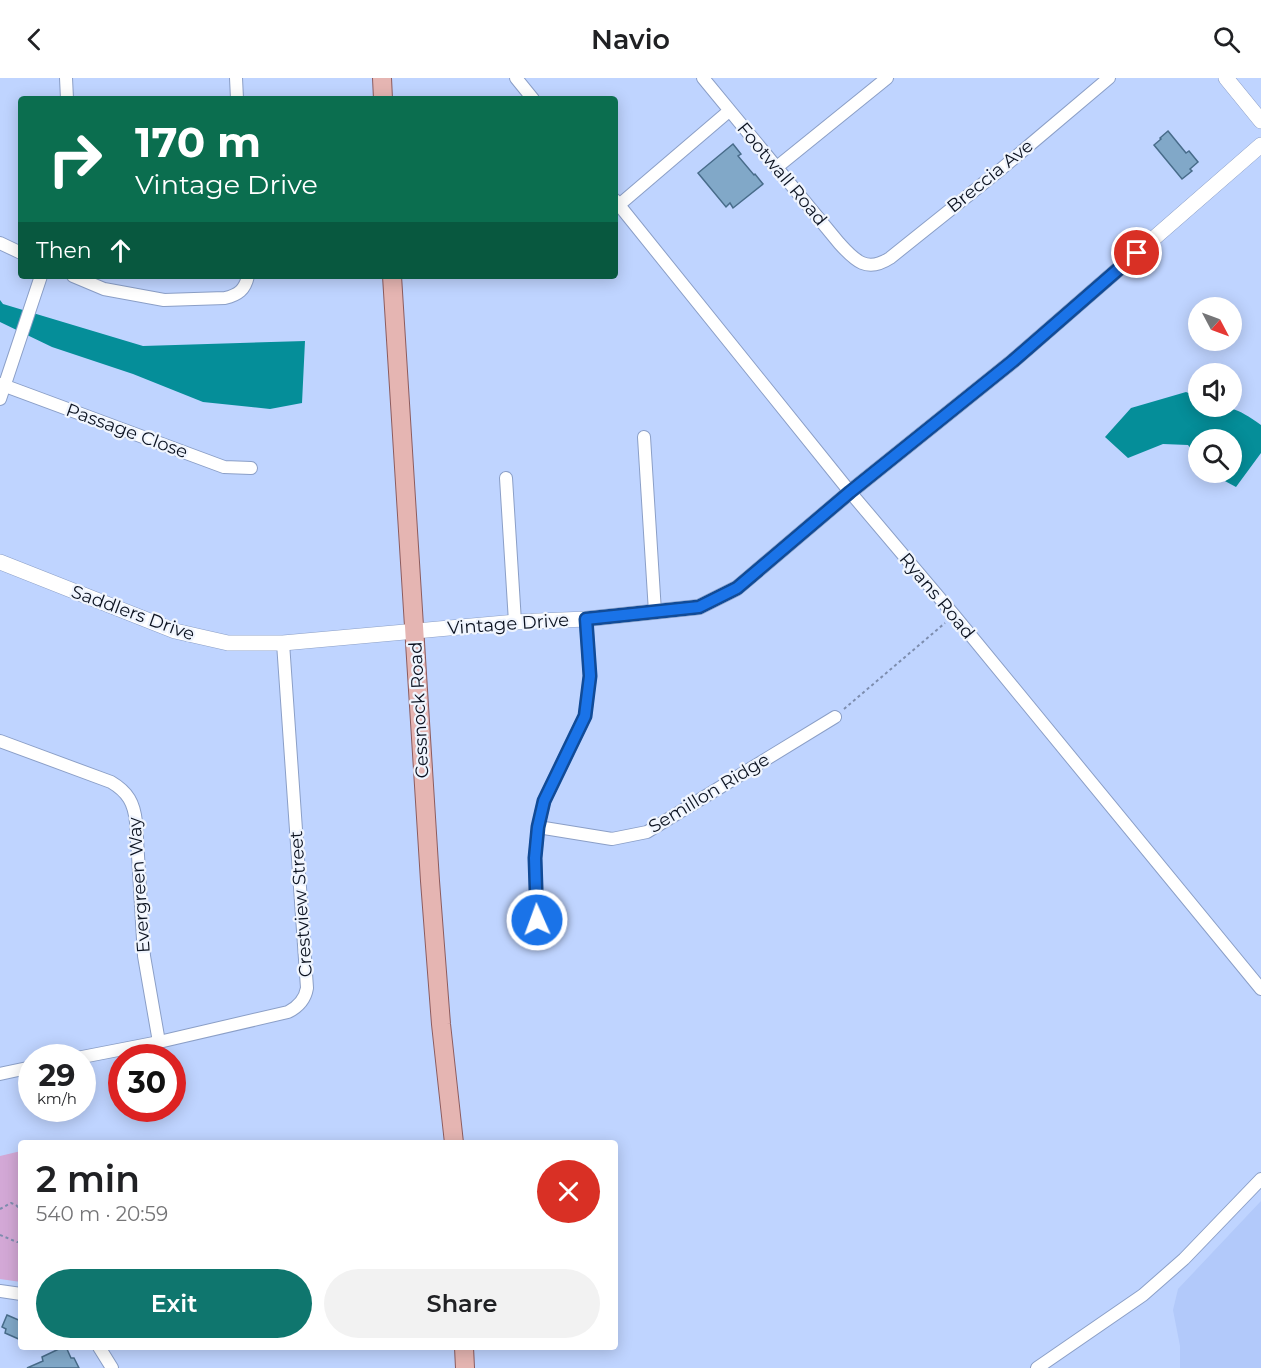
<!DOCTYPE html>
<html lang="en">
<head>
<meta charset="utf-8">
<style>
  :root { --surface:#fff; --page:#f2f2f2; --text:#202124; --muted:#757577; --accent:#0f766e }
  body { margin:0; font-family:Montserrat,sans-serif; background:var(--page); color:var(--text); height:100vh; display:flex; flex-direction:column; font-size:22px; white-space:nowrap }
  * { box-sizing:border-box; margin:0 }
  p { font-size:20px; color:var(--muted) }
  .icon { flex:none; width:33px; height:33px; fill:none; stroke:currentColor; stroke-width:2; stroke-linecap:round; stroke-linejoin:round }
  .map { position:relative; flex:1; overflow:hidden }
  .panel { position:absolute; left:18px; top:1062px; width:600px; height:210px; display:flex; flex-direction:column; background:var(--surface); border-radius:6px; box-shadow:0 3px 15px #0003 }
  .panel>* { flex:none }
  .guide { position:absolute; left:18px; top:18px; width:600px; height:183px; border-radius:6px; box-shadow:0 3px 15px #0003; background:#0b6e4f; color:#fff; overflow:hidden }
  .needle { width:39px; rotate:131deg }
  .tools { position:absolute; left:1188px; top:219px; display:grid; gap:12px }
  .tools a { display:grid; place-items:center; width:54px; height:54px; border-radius:50%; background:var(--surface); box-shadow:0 3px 15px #0003; font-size:30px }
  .speed { position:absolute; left:18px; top:966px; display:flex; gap:12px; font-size:30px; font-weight:700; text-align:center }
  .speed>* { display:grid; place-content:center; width:78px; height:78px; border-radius:50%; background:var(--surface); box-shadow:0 3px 15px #0003; line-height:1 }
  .speed small { font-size:15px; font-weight:400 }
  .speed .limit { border:9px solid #d22; background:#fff; color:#111 }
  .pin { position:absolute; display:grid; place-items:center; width:51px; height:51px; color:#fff; margin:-26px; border:3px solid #fff; border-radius:50%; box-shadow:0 2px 6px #0007 }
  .me { position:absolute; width:66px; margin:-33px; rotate:358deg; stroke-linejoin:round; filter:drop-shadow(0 0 4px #0008) }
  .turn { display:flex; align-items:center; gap:21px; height:126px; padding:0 18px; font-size:27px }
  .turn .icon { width:78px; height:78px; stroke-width:2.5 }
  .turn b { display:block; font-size:42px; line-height:51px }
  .then { display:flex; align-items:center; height:57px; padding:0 18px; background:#0003; gap:12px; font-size:22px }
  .round { display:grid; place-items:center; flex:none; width:63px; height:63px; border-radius:32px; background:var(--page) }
  .summary { display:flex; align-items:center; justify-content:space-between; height:102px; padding:0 18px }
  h1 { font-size:36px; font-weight:600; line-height:45px }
  .action { display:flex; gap:12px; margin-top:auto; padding:12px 18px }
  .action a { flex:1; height:69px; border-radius:36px; background:var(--accent); color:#fff; font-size:24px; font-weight:600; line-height:69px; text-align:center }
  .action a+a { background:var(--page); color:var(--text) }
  header { display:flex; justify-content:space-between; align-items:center; height:78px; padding:0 18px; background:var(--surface); font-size:27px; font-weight:600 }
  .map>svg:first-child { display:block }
</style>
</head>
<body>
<header><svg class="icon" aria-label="back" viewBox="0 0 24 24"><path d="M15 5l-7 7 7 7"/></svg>Navio<svg class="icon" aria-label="search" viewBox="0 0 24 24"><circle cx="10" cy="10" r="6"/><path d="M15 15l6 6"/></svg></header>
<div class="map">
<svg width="1261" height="1290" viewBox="0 0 1261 1290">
  <rect width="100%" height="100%" fill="#bfd4ff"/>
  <path fill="#b2c9fa" d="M1261,1123V1290H1180V1268L1173,1232L1178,1211Z"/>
  <path fill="#d3a8d6" d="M21,1073V1204L0,1201V1078Z"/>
  <g fill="#058e99">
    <path d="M0,222L3,226L143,268L305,263L302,325L270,331L203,324L133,296L52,269L0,244Z"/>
    <path d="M1186,314L1198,319V328C1229,328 1236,329 1261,347V375L1236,409L1210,395L1232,394V362H1198V380L1188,367L1163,366L1128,380L1105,359L1131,330Z"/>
  </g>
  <g fill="#81a8c8" stroke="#486c8a" stroke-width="1.5">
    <path d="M1168,53L1186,75L1189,73L1198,84L1190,91L1192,93L1182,101L1154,67L1161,61L1160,60Z"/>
    <path d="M733,66L741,76L738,78L754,97L755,96L763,106L733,130L730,125L726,129L698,95Z"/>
    <path d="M7,1237L21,1243V1262L5,1255L6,1251L2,1249Z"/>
    <path d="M63,1269H66L71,1280H74L79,1290H27L43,1283L42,1279Z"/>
  </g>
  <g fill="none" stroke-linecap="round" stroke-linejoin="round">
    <defs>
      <g id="minor">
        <path d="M66,0L67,21"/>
        <path d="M236,0L237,21"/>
        <path d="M516,0L533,21"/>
        <path d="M703,0L839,165C855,183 867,195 890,180L1000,92L1109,0"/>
        <path d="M777,89L887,0"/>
        <path d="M615,122L850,414L954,537L1261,911"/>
        <path d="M619,127L729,33"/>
        <path d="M0,165L21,175"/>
        <path d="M73,198L104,211L164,222L225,220C238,217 245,212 248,198"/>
        <path d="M0,306L224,389L251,390"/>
        <path d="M0,321L41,198"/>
        <path d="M644,359L655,534"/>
        <path d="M506,400L515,544"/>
        <path d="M0,663L111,704C128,714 134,725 136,744L144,878L159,964"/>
        <path d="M538,749L612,761L647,754L835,639"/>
        <path d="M537,842L535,780L538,749L544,723L585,638L590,598L586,541"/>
        <path d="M77,980L159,964L288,934C298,929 305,922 307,910L283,565"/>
        <path d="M0,996L32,989"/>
        <path d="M0,1213L21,1216"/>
        <path d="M99,1269L112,1290"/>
        <path d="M1037,1290L1143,1217L1184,1181L1261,1101"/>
      </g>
      <g id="tertiary">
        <path d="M1226,0L1261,43"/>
        <path d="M0,484L175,553L228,565H283L515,544L586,541L699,529L737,510L850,414L1013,283L1261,67"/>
      </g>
      <g id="primary">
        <path d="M382,0L383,21"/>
        <path d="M392,198L430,803L441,946L454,1065"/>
        <path d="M464,1269L465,1290"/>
      </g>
    </defs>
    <use href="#minor" stroke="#8b9fc7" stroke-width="14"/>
    <use href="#tertiary" stroke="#8b9fc7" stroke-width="16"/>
    <use href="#primary" stroke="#8d5c5e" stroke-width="20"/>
    <g stroke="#7d8dae" stroke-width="2" stroke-dasharray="3 3" stroke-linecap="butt">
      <path d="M844,631L945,545"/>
      <path d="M0,1131L11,1125L16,1127L21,1132"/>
      <path d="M0,1157L17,1164H21"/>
    </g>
    <use href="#minor" stroke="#fff" stroke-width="12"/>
    <use href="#tertiary" stroke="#fff" stroke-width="15"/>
    <use href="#primary" stroke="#e5b5b2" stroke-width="18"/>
  </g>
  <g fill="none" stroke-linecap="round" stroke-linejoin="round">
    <defs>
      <path id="route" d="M537,842L535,780L538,749L544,723L585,638L590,598L586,541L699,529L737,510L850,414L1013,283L1137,175"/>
    </defs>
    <use href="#route" stroke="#114b97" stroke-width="15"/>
    <use href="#route" stroke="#1a73e8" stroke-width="10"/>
  </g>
  <g text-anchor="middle" stroke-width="4.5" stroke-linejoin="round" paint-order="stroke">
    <g font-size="18" fill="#0b1220" stroke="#f0f5fe">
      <text transform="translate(782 96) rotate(50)" y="6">Footwall Road</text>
      <text transform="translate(990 98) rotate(-39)" y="6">Breccia Ave</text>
      <text transform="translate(127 353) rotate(20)" y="6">Passage Close</text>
      <text transform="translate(937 518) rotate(50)" y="6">Ryans Road</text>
      <text transform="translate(133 535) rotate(20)" y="6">Saddlers Drive</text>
      <text transform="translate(508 546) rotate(-4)" y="6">Vintage Drive</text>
      <text transform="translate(419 632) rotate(-93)" y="6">Cessnock Road</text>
      <text transform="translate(709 715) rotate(-31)" y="6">Semillon Ridge</text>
      <text transform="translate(139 807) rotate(-94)" y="6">Evergreen Way</text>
      <text transform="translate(301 826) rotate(-94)" y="6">Crestview Street</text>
    </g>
  </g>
</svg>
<div class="tools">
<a><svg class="needle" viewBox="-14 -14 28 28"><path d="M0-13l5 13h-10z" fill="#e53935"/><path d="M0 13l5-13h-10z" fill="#757577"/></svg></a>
<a><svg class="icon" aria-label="sound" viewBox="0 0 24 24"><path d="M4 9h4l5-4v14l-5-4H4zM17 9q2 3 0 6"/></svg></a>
<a><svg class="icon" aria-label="search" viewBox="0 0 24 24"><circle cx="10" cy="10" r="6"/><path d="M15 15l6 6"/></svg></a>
</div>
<div class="speed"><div>29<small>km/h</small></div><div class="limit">30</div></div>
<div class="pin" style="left:1137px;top:175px;background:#d93025"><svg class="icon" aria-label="arrive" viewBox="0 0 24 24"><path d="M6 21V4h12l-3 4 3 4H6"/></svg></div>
<svg class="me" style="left:537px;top:842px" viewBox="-20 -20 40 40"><circle r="17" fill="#1a73e8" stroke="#fff" stroke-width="3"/><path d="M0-11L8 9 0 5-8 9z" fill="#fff"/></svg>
<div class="guide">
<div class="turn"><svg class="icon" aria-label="right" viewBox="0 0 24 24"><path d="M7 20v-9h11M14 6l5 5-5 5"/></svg><div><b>170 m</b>Vintage Drive</div></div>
<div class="then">Then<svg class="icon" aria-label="ahead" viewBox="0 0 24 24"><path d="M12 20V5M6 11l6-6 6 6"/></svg></div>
</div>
<section class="panel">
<div class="summary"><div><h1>2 min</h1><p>540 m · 20:59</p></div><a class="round" style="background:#d93025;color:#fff"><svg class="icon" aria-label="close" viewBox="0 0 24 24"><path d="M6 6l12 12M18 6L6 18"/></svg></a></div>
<div class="action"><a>Exit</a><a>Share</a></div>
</section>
</div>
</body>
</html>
